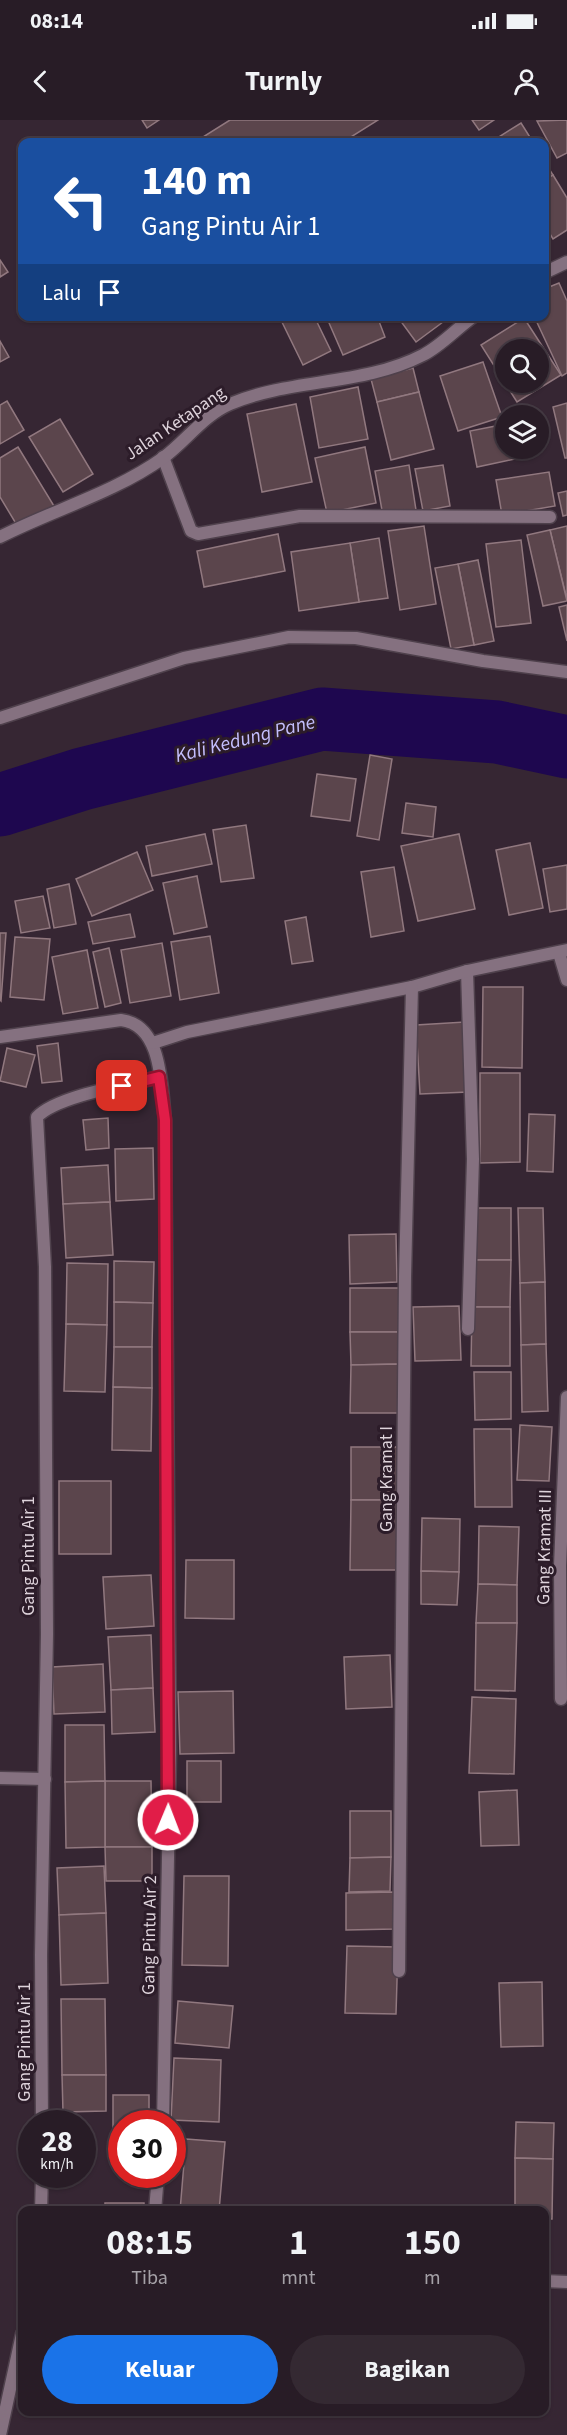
<!DOCTYPE html>
<html lang="id">
<head>
<meta charset="utf-8">
<style>
  :root { --surface:#281c26; --page:#342932; --text:#f1f3f6; --muted:#a5a1a7; --line:#443a43; --accent:#1a73e8 }
  body { margin:0; font-family:"Source Sans 3",sans-serif; background:var(--page); color:var(--text); height:100vh; display:flex; flex-direction:column; font-size:22px; white-space:nowrap }
  * { box-sizing:border-box; margin:0 }
  p { font-size:20px; color:var(--muted) }
  .icon { flex:none; width:33px; height:33px; fill:none; stroke:currentColor; stroke-width:2; stroke-linecap:round; stroke-linejoin:round }
  .map { position:relative; flex:1; overflow:hidden }
  .panel { position:absolute; left:18px; top:2086px; width:531px; height:210px; display:flex; flex-direction:column; background:var(--surface); border-radius:12px; box-shadow:0 2px 4px #0004,0 0 0 2px var(--line) }
  .panel>* { flex:none }
  .banner { position:absolute; left:18px; top:18px; width:531px; height:183px; border-radius:12px; box-shadow:0 2px 4px #0004,0 0 0 2px var(--line); background:#1a4fa0; color:#fff; overflow:hidden }
  .fabs { position:absolute; left:495px; top:219px; display:grid; gap:12px }
  .fabs a { display:grid; place-items:center; width:54px; height:54px; border-radius:50%; background:var(--surface); box-shadow:0 2px 4px #0004,0 0 0 2px var(--line); font-size:30px }
  .speed { position:absolute; left:18px; top:1990px; display:flex; gap:12px; font-size:30px; font-weight:700; text-align:center }
  .speed>* { display:grid; place-content:center; width:78px; height:78px; border-radius:50%; background:var(--surface); box-shadow:0 2px 4px #0004,0 0 0 2px var(--line); line-height:1 }
  .speed small { font-size:15px; font-weight:400 }
  .speed .limit { border:9px solid #d22; background:#fff; color:#111 }
  .pin { position:absolute; display:grid; place-items:center; width:51px; height:51px; color:#fff; margin:-26px; border-radius:12px; box-shadow:0 3px 9px #0006 }
  .me { position:absolute; width:66px; margin:-33px; rotate:1deg; stroke-linejoin:round; filter:drop-shadow(0 0 4px #0008) }
  .turn { display:flex; align-items:center; gap:21px; height:126px; padding:0 24px; font-size:27px }
  .turn .icon { width:78px; height:78px; stroke-width:2.5 }
  .turn b { display:block; font-size:42px; line-height:51px }
  .then { display:flex; align-items:center; height:57px; padding:0 24px; background:#0003; gap:12px; font-size:22px }
  .eta { display:flex; justify-content:space-evenly; align-items:center; height:102px; text-align:center }
  .eta b { font-size:36px; font-weight:700; line-height:42px }
  .cta { display:flex; gap:12px; margin-top:auto; padding:12px 24px }
  .cta a { flex:1; height:69px; border-radius:36px; background:var(--accent); color:#fff; font-size:24px; font-weight:700; line-height:69px; text-align:center }
  .cta a+a { background:var(--page); color:var(--text) }
  .status { display:flex; justify-content:space-between; align-items:center; height:42px; padding:0 30px; background:var(--surface); direction:ltr }
  .status svg { height:16px; fill:currentColor }
  header { display:flex; justify-content:space-between; align-items:center; height:78px; padding:0 24px; background:var(--surface); font-size:27px; font-weight:700 }
  .map>svg:first-child { display:block }
</style>
</head>
<body>
<div class="status"><b>08:14</b><svg viewBox="0 0 49 12"><path d="M0 12V9h3v3zM5 12V6h3v6zM10 12V3h3v9zM15 12V0h3v12zM26 1h20v11H26zM47 4h2v5h-2z"/></svg></div>
<header><svg class="icon" aria-label="back" viewBox="0 0 24 24"><path d="M15 5l-7 7 7 7"/></svg>Turnly<svg class="icon" aria-label="person" viewBox="0 0 24 24"><circle cx="12" cy="8" r="4"/><path d="M4 21q1-7 8-7t8 7"/></svg></header>
<div class="map">
<svg width="567" height="2315" viewBox="0 0 567 2315">
  <rect width="100%" height="100%" fill="#362633"/>
  <g fill="none" stroke-linecap="round" stroke-linejoin="round">
    <path stroke="#1e074f" stroke-width="63" d="M0,685L82,659L322,599L497,612L567,627"/>
  </g>
  <g fill="#5b454c" stroke="#91787f" stroke-width="1.5" fill-rule="evenodd">
    <path d="M142,0H159L147,8Z"/>
    <path d="M230,0H378L343,22H195Z"/>
    <path d="M472,0H494L479,10Z"/>
    <path d="M567,0V33L557,38L537,1Z"/>
    <path d="M521,3L533,22H495L494,20Z"/>
    <path d="M544,41L553,55L544,60Z"/>
    <path d="M553,55L567,78V110L553,119L544,104V60Z"/>
    <path d="M0,140L8,152L0,157Z"/>
    <path d="M559,163L567,181V253L562,256L534,196H544V169Z"/>
    <path d="M279,196H314L331,231L303,245Z"/>
    <path d="M326,196H377L385,217L343,235Z"/>
    <path d="M397,196H451L416,222Z"/>
    <path d="M524,198L561,255L517,282L481,225ZM506,230H538V262H506Z"/>
    <path d="M0,221L9,237L0,242Z"/>
    <path d="M483,242L502,297L458,311L440,256Z"/>
    <path d="M413,248L419,272L377,282L371,259Z"/>
    <path d="M358,267L368,319L319,328L310,277Z"/>
    <path d="M419,272L434,329L391,340L377,282Z"/>
    <path d="M7,281L24,310L0,324V285Z"/>
    <path d="M567,283V338H565L553,287Z"/>
    <path d="M296,284L312,362L262,372L247,294Z"/>
    <path d="M60,299L93,354L63,372L29,317Z"/>
    <path d="M506,304V328H537L538,334L477,347L470,311Z"/>
    <path d="M18,327L54,386L18,407L0,377V338Z"/>
    <path d="M365,327L376,383L327,393L315,338Z"/>
    <path d="M409,345L416,390L383,396L375,351Z"/>
    <path d="M443,345L450,386L423,391L415,349Z"/>
    <path d="M549,352L555,386L502,395L496,360Z"/>
    <path d="M567,371V395L563,396L558,373Z"/>
    <path d="M424,406L436,484L400,490L388,411Z"/>
    <path d="M567,406V480L550,410Z"/>
    <path d="M550,410L567,481L543,486L527,415Z"/>
    <path d="M278,414L285,451L204,467L197,431Z"/>
    <path d="M379,418L388,478L359,482L350,423Z"/>
    <path d="M521,420L531,503L496,507L486,424Z"/>
    <path d="M350,423L359,482L299,491L291,432Z"/>
    <path d="M478,440L494,521L474,525L458,444Z"/>
    <path d="M458,444L474,525L451,529L435,448Z"/>
    <path d="M567,485V521L559,487Z"/>
    <path d="M370,635L392,639L379,720L357,716Z"/>
    <path d="M317,654L356,659L350,701L311,696Z"/>
    <path d="M406,683L436,687L433,717L402,713Z"/>
    <path d="M246,705L254,758L221,762L213,710Z"/>
    <path d="M205,714L212,744L152,756L146,726Z"/>
    <path d="M459,714L475,789L418,801L401,726Z"/>
    <path d="M530,723L543,788L509,795L496,730Z"/>
    <path d="M137,732L153,770L92,796L76,759Z"/>
    <path d="M567,745V789L550,792L543,749Z"/>
    <path d="M394,747L404,811L371,817L361,752Z"/>
    <path d="M197,756L207,807L174,814L163,763Z"/>
    <path d="M69,764L76,804L54,808L47,769Z"/>
    <path d="M43,776L50,808L21,813L15,781Z"/>
    <path d="M130,794L135,817L93,824L88,802Z"/>
    <path d="M306,797L313,841L292,844L285,801Z"/>
    <path d="M0,813H6L1,881L0,880Z"/>
    <path d="M210,816L219,873L180,880L171,822Z"/>
    <path d="M15,817L50,819L44,880L10,877Z"/>
    <path d="M162,823L171,876L130,883L121,830Z"/>
    <path d="M109,828L121,883L105,887L93,832Z"/>
    <path d="M87,830L98,888L63,894L52,837Z"/>
    <path d="M483,867H523L522,948L482,947Z"/>
    <path d="M465,902L469,972L420,974L416,905Z"/>
    <path d="M58,923L62,961L42,963L37,926Z"/>
    <path d="M7,928L35,935L26,967L0,961Z"/>
    <path d="M480,953H520V1042L480,1043Z"/>
    <path d="M529,994L555,995L553,1052L527,1051Z"/>
    <path d="M108,998L109,1028L86,1030L83,1000Z"/>
    <path d="M153,1028L154,1079L116,1081L115,1029Z"/>
    <path d="M108,1045L110,1082L63,1084L61,1048Z"/>
    <path d="M110,1082L113,1135L66,1138L63,1084Z"/>
    <rect x="473" y="1088" width="38" height="52"/>
    <path d="M518,1088H543L545,1162L520,1163Z"/>
    <path d="M396,1114L397,1162L350,1164L349,1115Z"/>
    <path d="M473,1140H511L510,1187H472Z"/>
    <path d="M114,1141L154,1142L153,1183L114,1182Z"/>
    <path d="M67,1143L108,1144L107,1205L66,1204Z"/>
    <path d="M545,1162L546,1224L521,1225L520,1163Z"/>
    <path d="M350,1168H399L400,1212H350Z"/>
    <path d="M114,1182L153,1183L152,1227H114Z"/>
    <path d="M459,1186L461,1240L415,1241L413,1187Z"/>
    <path d="M472,1187H510V1246H471Z"/>
    <path d="M66,1204L107,1205L105,1272L64,1271Z"/>
    <path d="M350,1212H400V1244L351,1245Z"/>
    <path d="M546,1224L548,1291L522,1292L521,1225Z"/>
    <path d="M114,1227H152V1268L113,1267Z"/>
    <path d="M400,1244V1293H350L351,1245Z"/>
    <path d="M474,1252H511V1299L475,1300Z"/>
    <path d="M113,1267L152,1268L151,1331L112,1330Z"/>
    <path d="M520,1305L552,1307L549,1361L517,1360Z"/>
    <path d="M474,1309H511L512,1387H475Z"/>
    <path d="M351,1327H399L398,1380H351Z"/>
    <rect x="59" y="1361" width="52" height="73"/>
    <path d="M351,1380H398V1450H350Z"/>
    <path d="M422,1398L460,1399L459,1452L421,1451Z"/>
    <path d="M479,1406L519,1407L517,1465L478,1464Z"/>
    <path d="M186,1440H234V1499L185,1498Z"/>
    <path d="M421,1451L459,1452L457,1485L421,1484Z"/>
    <path d="M151,1455L154,1506L106,1509L103,1457Z"/>
    <path d="M478,1464L517,1465V1503H476Z"/>
    <path d="M476,1503H517L515,1571L475,1570Z"/>
    <path d="M151,1515L153,1568L111,1570L108,1517Z"/>
    <path d="M390,1535L392,1587L346,1589L344,1537Z"/>
    <path d="M103,1544L105,1592L54,1594L52,1547Z"/>
    <path d="M153,1568L155,1612L112,1614L111,1570Z"/>
    <path d="M233,1571L234,1633L180,1634L178,1572Z"/>
    <path d="M472,1577L516,1579L514,1654L469,1653Z"/>
    <path d="M65,1605H104L105,1661L65,1662Z"/>
    <rect x="187" y="1641" width="34" height="41"/>
    <path d="M105,1661H151L152,1727H105Z"/>
    <path d="M105,1661V1727L66,1728L65,1662Z"/>
    <path d="M517,1670L519,1725L481,1726L479,1672Z"/>
    <path d="M350,1691H391V1737L350,1738Z"/>
    <path d="M105,1727H152V1761H106Z"/>
    <path d="M391,1737L390,1771L349,1772L350,1738Z"/>
    <path d="M104,1746L106,1793L59,1795L57,1748Z"/>
    <path d="M184,1756H229L228,1846L182,1845Z"/>
    <path d="M394,1772L395,1809L346,1810V1773Z"/>
    <path d="M106,1793L108,1863L61,1865L59,1795Z"/>
    <path d="M347,1826L398,1827L396,1894L345,1893Z"/>
    <path d="M542,1862L543,1926L501,1927L499,1863Z"/>
    <path d="M61,1879H105L106,1955H62Z"/>
    <path d="M178,1881L233,1886L229,1928L175,1923Z"/>
    <path d="M174,1938L221,1940L219,2002L171,2000Z"/>
    <path d="M62,1955H106V1991L63,1992Z"/>
    <path d="M113,1975H149V2004H122V2034H113Z"/>
    <path d="M516,2002L554,2003L553,2039L515,2038Z"/>
    <path d="M186,2019L225,2022L219,2091H180Z"/>
    <path d="M515,2038L553,2039L552,2099H544V2091H515Z"/>
    <rect x="105" y="2083" width="39" height="8"/>
  </g>
  <g fill="none" stroke-linecap="round" stroke-linejoin="round">
    <defs>
      <g id="street">
        <path d="M544,153L567,142"/>
        <path d="M163,337L191,411L198,414L300,396L550,397"/>
        <path d="M0,417C53,390 114,373 163,338C186,321 204,295 230,284C292,258 363,266 423,235C441,226 457,208 474,196"/>
        <path d="M0,598L184,538L289,517L356,518L483,541L567,552"/>
        <path d="M559,833L567,860"/>
        <path d="M467,851L473,1039L468,1209"/>
        <path d="M0,917L121,900C163,905 161,967 165,1000L170,1631L163,2004"/>
        <path d="M153,923L187,912L412,867L467,851L567,830"/>
        <path d="M561,1579L560,1446L567,1277"/>
        <path d="M0,1658L45,1659"/>
        <path d="M399,1851L405,1157L412,867"/>
        <path d="M42,2004L41,1835L47,1514L45,1147L37,997C56,976 130,964 159,957"/>
        <path d="M41,2091L42,2055"/>
        <path d="M155,2091L158,2055"/>
        <path d="M544,2161L567,2162"/>
        <path d="M0,2315L22,2214"/>
      </g>
    </defs>
    <use href="#street" stroke="#4f414c" stroke-width="15"/>
    <use href="#street" stroke="#857180" stroke-width="12"/>
  </g>
  <g fill="none" stroke-linecap="round" stroke-linejoin="round">
    <defs>
      <path id="route" d="M122,966L159,957L165,1000L168,1700"/>
    </defs>
    <use href="#route" stroke="#92132f" stroke-width="15"/>
    <use href="#route" stroke="#e11d48" stroke-width="10"/>
  </g>
  <g text-anchor="middle" stroke-width="6" stroke-linejoin="round" paint-order="stroke">
    <g font-size="18" fill="#ded3db" stroke="#2c1c29">
      <text transform="translate(175 303) rotate(-34)" y="6">Jalan Ketapang</text>
      <text transform="translate(386 1359) rotate(-90)" y="6">Gang Kramat I</text>
      <text transform="translate(544 1427) rotate(-89)" y="6">Gang Kramat III</text>
      <text transform="translate(28 1436) rotate(-90)" y="6">Gang Pintu Air 1</text>
      <text transform="translate(149 1815) rotate(-89)" y="6">Gang Pintu Air 2</text>
      <text transform="translate(24 1922) rotate(-90)" y="6">Gang Pintu Air 1</text>
    </g>
    <g font-size="20" font-style="italic" fill="#c4bffe" stroke="#2c1c29">
      <text transform="translate(245 618) rotate(-14)" y="7">Kali Kedung Pane</text>
    </g>
  </g>
</svg>
<div class="fabs">
<a><svg class="icon" aria-label="search" viewBox="0 0 24 24"><circle cx="10" cy="10" r="6"/><path d="M15 15l6 6"/></svg></a>
<a><svg class="icon" aria-label="layers" viewBox="0 0 24 24"><path d="M12 4l9 5-9 5-9-5zM3 14l9 5 9-5"/></svg></a>
</div>
<div class="speed"><div>28<small>km/h</small></div><div class="limit">30</div></div>
<div class="pin" style="left:122px;top:966px;background:#d93025"><svg class="icon" aria-label="arrive" viewBox="0 0 24 24"><path d="M6 21V4h12l-3 4 3 4H6"/></svg></div>
<svg class="me" style="left:168px;top:1700px" viewBox="-20 -20 40 40"><circle r="17" fill="#e11d48" stroke="#fff" stroke-width="3"/><path d="M0-11L8 9 0 5-8 9z" fill="#fff"/></svg>
<div class="banner">
<div class="turn"><svg class="icon" aria-label="left" viewBox="0 0 24 24"><path d="M17 20v-9H6M10 6l-5 5 5 5"/></svg><div><b>140 m</b>Gang Pintu Air 1</div></div>
<div class="then">Lalu<svg class="icon" aria-label="arrive" viewBox="0 0 24 24"><path d="M6 21V4h12l-3 4 3 4H6"/></svg></div>
</div>
<section class="panel">
<div class="eta">
<div><b>08:15</b><p>Tiba</p></div>
<div><b>1</b><p>mnt</p></div>
<div><b>150</b><p>m</p></div>
</div>
<div class="cta"><a>Keluar</a><a>Bagikan</a></div>
</section>
</div>
</body>
</html>
